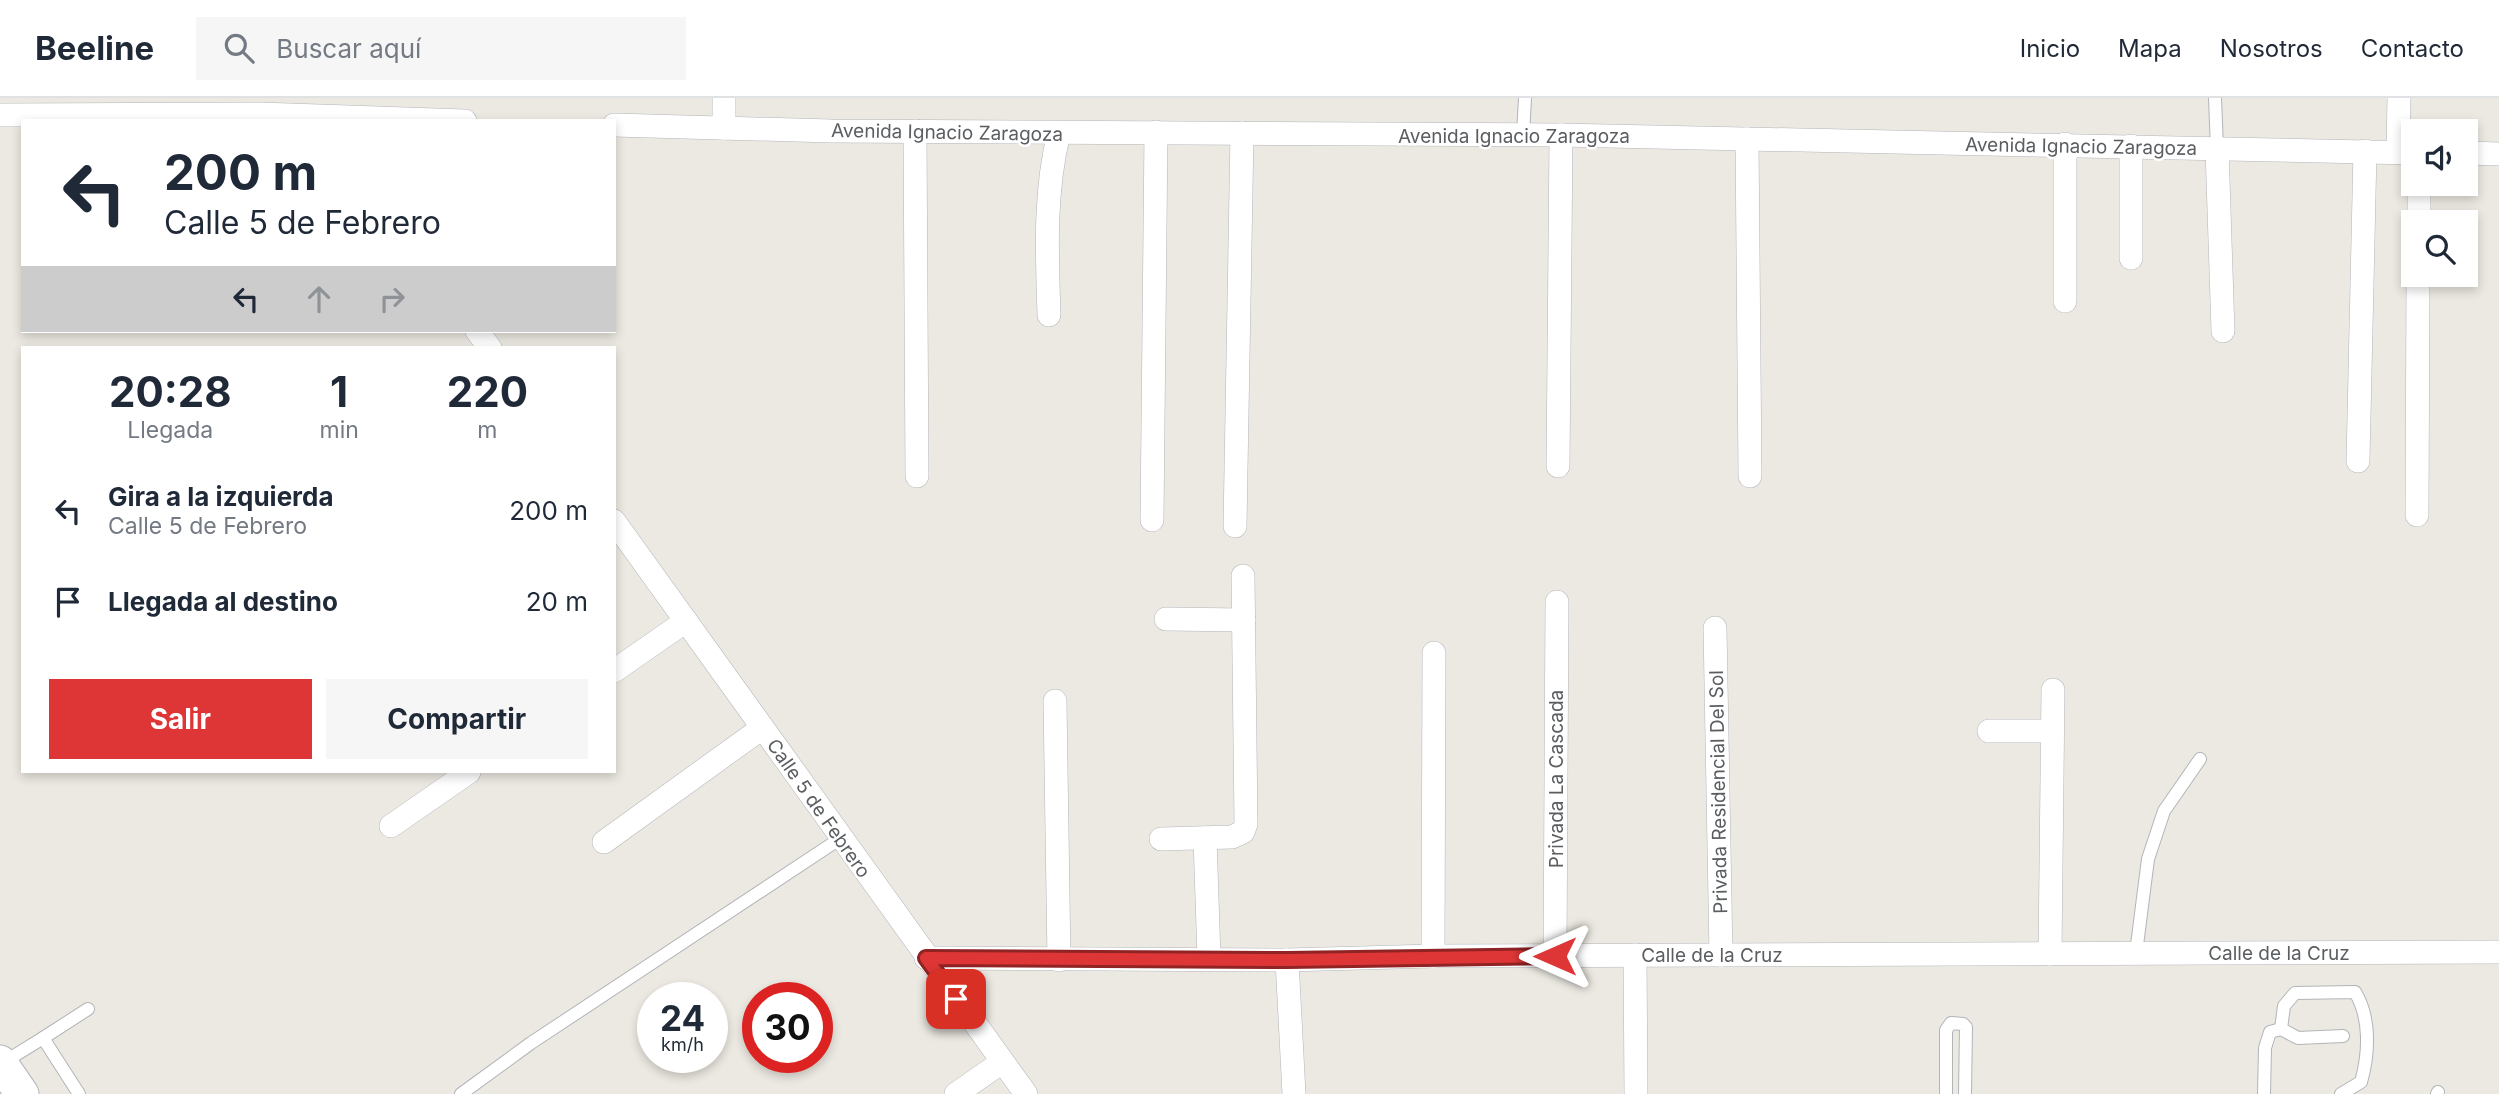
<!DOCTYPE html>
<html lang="es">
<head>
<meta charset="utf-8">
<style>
  :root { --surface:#fff; --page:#f6f6f7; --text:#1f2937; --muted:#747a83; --line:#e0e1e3; --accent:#de3637 }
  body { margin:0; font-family:Inter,sans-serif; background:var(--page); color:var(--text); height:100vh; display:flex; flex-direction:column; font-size:26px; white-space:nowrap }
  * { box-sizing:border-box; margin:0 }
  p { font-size:23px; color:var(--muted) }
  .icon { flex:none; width:38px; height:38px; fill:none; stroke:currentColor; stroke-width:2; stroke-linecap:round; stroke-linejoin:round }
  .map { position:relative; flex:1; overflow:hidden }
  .sheet { position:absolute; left:21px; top:248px; width:595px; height:427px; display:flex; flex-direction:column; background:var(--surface); border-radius:0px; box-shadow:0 4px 10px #0003 }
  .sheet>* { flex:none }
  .top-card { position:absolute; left:21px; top:21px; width:595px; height:214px; border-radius:0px; box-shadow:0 4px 10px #0003; background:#fff; color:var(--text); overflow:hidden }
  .controls { position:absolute; left:2401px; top:21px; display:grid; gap:14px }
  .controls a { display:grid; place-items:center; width:77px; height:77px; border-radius:0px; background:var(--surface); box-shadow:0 4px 10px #0003; font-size:35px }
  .speed { position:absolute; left:637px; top:884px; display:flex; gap:14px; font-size:35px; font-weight:700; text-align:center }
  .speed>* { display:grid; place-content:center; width:91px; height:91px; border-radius:50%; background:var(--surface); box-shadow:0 4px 10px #0003; line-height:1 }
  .speed small { font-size:18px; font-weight:400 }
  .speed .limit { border:10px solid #d22; background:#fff; color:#111 }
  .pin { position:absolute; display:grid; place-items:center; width:60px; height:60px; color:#fff; margin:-30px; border-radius:14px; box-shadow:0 4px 10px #0006 }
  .me { position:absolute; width:77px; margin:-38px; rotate:270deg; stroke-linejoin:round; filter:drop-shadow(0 0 5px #0008) }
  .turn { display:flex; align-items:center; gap:24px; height:147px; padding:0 28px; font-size:32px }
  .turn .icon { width:91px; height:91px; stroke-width:2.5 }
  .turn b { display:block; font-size:49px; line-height:60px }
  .lanes { display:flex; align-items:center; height:66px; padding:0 28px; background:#0003; justify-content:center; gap:35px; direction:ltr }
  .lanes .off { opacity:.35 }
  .eta { display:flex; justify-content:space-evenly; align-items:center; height:119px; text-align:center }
  .eta b { font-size:42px; font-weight:700; line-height:49px }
  .action { display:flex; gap:14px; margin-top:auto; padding:14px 28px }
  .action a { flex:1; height:80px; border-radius:0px; background:var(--accent); color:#fff; font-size:28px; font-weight:700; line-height:80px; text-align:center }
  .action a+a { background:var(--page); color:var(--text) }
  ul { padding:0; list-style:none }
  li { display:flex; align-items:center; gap:21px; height:91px; padding:0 28px }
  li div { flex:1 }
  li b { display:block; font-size:26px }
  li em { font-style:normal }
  header { display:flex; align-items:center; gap:42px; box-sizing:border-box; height:98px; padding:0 35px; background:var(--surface); border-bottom:2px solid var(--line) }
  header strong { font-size:33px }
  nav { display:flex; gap:38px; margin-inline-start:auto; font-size:24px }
  .search { width:490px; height:63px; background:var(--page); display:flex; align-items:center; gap:18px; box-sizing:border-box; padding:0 24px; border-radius:0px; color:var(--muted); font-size:26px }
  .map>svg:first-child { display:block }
</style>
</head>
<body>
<header>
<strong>Beeline</strong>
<div class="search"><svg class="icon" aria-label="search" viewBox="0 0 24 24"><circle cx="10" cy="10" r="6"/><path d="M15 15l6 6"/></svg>Buscar aquí</div>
<nav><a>Inicio</a><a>Mapa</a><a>Nosotros</a><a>Contacto</a></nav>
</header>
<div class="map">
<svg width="2499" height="996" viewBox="0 0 2499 996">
  <rect width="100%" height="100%" fill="#ece9e2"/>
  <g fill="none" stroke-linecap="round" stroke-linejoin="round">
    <defs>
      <g id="lane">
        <path d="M2215,0L2217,51"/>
        <path d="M1523,37L1525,0"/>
        <path d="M2136,855L2148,761L2164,713L2200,661"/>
        <path d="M43,940L88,911"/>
        <path d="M1,966L43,940L79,996"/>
        <path d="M461,996L531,945L841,740"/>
        <path d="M1946,996V932L1951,925L1963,926L1966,929L1965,996"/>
        <path d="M2264,996L2265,950L2270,934L2281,931"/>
        <path d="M2341,996L2361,984C2369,956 2371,920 2355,894L2295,895L2284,908L2281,931L2298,940L2343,938"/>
        <path d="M2437,996L2438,994"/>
      </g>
      <g id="street">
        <path d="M0,17L260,16L465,23"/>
        <path d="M614,27L831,33L1561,37L2413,55"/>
        <path d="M724,30V0"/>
        <path d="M915,33L917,378"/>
        <path d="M1747,41L1750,378"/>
        <path d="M2217,51L2223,233"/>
        <path d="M2398,54L2399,0"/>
        <path d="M2466,55L2499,56"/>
        <path d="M2419,124V86"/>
        <path d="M2131,160V48"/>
        <path d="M2065,203V46"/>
        <path d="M1049,217C1047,155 1044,95 1059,35"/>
        <path d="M477,233L490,250"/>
        <path d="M2358,363L2365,53"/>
        <path d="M1558,368L1561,37"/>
        <path d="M2417,417L2418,177"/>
        <path d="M1152,422L1156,34"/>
        <path d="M614,423L1026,996"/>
        <path d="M1235,428L1242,35"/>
        <path d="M1166,521L1244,522"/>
        <path d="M1715,530L1721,857"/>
        <path d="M614,573L686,523"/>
        <path d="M1055,603L1059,862"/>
        <path d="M1989,633H2052"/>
        <path d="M391,728L469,674"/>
        <path d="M1205,740L1209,860"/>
        <path d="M1161,741L1232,739L1243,734L1246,726L1243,478"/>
        <path d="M604,744L762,630"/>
        <path d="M2050,856L2053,592"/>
        <path d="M1635,857L1636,996"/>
        <path d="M1433,858L1434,555"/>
        <path d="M1555,858L1557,504"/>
        <path d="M926,860L1287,862L1433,858L2499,854"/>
        <path d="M1287,862L1294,996"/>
        <path d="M956,996L1002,964"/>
      </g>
      <path id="secondary" d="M0,964L22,996"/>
    </defs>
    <use href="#lane" stroke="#b2b5b8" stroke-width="14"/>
    <use href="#street" stroke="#b2b5b8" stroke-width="24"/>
    <use href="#secondary" stroke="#b3b7bb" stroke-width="35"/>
    <use href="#lane" stroke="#fff" stroke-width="12"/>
    <use href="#street" stroke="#fff" stroke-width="23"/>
    <use href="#secondary" stroke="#fff" stroke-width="33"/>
  </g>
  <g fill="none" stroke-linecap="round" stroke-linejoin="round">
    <defs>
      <path id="route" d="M956,901L926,860L1287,862L1555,858"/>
    </defs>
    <use href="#route" stroke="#902324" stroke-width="18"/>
    <use href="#route" stroke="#de3637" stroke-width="12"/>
  </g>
  <g text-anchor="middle" stroke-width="5" stroke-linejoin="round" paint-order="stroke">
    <g font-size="19" fill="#5a5e61" stroke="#fff">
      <text transform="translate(947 34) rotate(1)" y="7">Avenida Ignacio Zaragoza</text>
      <text x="1514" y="45">Avenida Ignacio Zaragoza</text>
      <text transform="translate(2081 48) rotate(1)" y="7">Avenida Ignacio Zaragoza</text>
      <text transform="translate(1556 681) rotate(-90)" y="7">Privada La Cascada</text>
      <text transform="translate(1718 694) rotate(-91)" y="7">Privada Residencial Del Sol</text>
      <text transform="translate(819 710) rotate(55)" y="7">Calle 5 de Febrero</text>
      <text x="2279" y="862">Calle de la Cruz</text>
      <text x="1712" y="864">Calle de la Cruz</text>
    </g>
  </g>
</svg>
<div class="controls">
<a><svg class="icon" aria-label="sound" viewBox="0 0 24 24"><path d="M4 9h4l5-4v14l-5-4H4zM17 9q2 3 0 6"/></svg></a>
<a><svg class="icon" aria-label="search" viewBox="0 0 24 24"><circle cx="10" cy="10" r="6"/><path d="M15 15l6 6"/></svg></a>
</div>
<div class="speed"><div>24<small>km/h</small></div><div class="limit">30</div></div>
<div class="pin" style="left:956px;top:901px;background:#d93025"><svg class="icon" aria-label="arrive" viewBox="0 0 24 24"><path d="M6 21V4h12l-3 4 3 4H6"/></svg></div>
<svg class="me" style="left:1555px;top:858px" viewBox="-20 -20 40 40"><path d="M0-17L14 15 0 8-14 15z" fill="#de3637" stroke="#fff" stroke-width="4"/></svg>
<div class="top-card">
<div class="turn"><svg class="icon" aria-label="left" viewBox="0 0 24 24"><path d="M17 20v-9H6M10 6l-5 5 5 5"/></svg><div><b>200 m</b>Calle 5 de Febrero</div></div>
<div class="lanes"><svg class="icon" aria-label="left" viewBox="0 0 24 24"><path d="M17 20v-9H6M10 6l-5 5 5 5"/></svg><svg class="icon off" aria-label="ahead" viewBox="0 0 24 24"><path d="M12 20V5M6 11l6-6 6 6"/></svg><svg class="icon off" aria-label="right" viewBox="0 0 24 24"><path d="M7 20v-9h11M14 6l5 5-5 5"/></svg></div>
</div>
<section class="sheet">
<div class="eta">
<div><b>20:28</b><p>Llegada</p></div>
<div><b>1</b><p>min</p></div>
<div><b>220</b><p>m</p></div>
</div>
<ul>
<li><svg class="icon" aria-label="left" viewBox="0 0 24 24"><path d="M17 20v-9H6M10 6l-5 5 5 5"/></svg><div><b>Gira a la izquierda</b><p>Calle 5 de Febrero</p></div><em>200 m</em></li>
<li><svg class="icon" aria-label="arrive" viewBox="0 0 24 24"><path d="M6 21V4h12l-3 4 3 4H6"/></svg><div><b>Llegada al destino</b></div><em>20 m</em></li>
</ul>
<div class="action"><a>Salir</a><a>Compartir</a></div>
</section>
</div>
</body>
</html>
